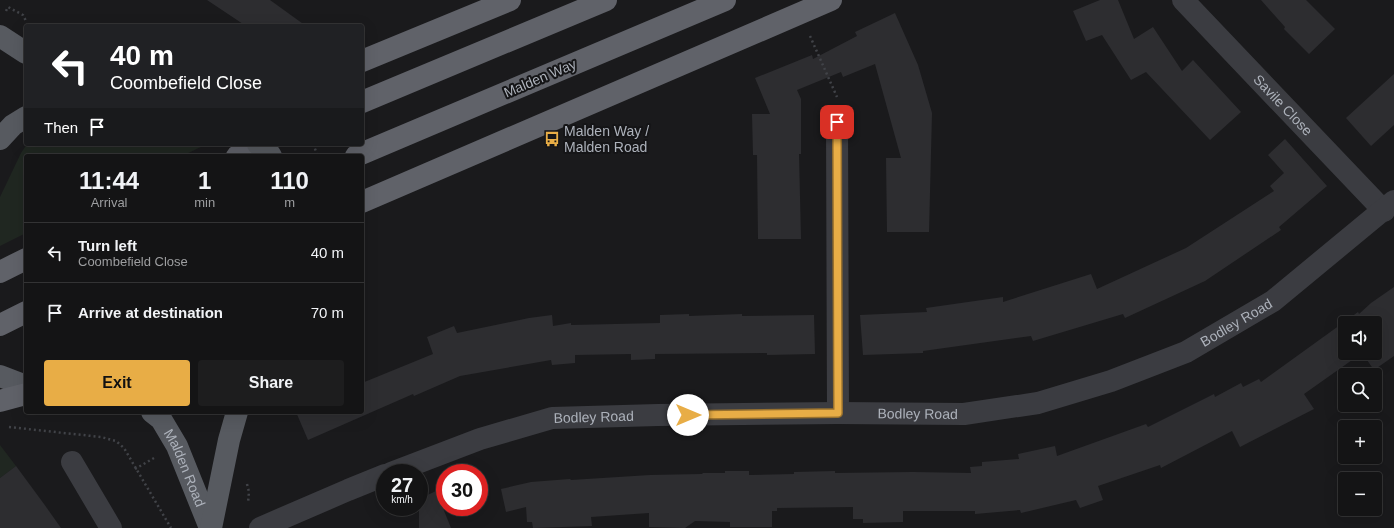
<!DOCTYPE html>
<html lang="en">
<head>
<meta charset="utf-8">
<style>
  :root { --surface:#141415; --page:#1d1d1e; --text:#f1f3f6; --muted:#9d9ea0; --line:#333334; --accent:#e8ad46 }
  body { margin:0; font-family:Arial,sans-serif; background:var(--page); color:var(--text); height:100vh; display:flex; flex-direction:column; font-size:15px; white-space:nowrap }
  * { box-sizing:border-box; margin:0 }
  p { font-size:13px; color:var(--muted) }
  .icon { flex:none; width:22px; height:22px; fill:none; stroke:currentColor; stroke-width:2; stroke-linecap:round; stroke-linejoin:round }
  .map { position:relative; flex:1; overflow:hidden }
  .side { position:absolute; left:24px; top:154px; width:340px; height:260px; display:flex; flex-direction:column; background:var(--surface); border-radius:4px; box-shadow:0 4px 16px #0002,0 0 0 1px var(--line) }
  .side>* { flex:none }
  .banner { position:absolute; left:24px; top:24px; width:340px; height:122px; border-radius:4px; box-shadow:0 4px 16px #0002,0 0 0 1px var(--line); background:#202124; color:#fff; overflow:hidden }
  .tools { position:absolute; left:1338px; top:316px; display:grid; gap:8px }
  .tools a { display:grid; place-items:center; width:44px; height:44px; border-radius:4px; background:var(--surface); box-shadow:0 4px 16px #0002,0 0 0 1px var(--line); font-size:20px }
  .speed { position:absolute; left:376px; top:464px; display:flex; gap:8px; font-size:20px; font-weight:700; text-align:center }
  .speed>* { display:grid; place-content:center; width:52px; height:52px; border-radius:50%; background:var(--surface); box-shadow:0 4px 16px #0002,0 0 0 1px var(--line); line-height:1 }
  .speed small { font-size:10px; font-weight:400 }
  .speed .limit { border:6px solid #d22; background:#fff; color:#111 }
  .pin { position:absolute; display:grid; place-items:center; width:34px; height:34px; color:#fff; margin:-17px; border-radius:8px; box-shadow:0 2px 6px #0006 }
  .me { position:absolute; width:44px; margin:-22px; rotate:90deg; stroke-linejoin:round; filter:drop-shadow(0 0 3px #0008) }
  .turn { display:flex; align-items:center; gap:14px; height:84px; padding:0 20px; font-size:18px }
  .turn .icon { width:52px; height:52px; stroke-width:2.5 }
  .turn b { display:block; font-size:28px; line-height:34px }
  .then { display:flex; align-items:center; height:38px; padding:0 20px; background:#0003; gap:8px; font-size:15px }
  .eta { display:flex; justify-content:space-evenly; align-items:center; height:68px; text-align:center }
  .eta b { font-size:24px; font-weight:600; line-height:28px }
  .button { display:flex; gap:8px; margin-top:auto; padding:8px 20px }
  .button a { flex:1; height:46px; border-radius:4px; background:var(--accent); color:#111; font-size:16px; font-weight:600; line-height:46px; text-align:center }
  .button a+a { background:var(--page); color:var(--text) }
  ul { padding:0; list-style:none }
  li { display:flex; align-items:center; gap:12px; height:60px; padding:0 20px; border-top:1px solid var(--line) }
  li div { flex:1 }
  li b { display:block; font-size:15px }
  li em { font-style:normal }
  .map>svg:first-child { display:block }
</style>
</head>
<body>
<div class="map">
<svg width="1394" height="528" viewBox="0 0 1394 528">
  <rect width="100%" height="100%" fill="#1a1a1c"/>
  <g fill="#202721">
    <path d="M27,144H203L205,145L182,156H26V233L0,246V197L21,153Z"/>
    <path d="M0,445L16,466L0,478Z"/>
  </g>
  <g fill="#2d2d30" fill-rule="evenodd">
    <path d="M207,0H270L306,26H246Z"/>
    <path d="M1100,0H1118L1134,39L1153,27L1182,71L1193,60L1241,112L1210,140L1146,72L1131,80L1102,35L1086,41L1073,11Z"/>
    <path d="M1261,0H1306L1335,29L1309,54L1284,29L1285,27Z"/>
    <path d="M895,13L918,65L932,113L929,232H887L886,158H901L875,64L843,77L841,72L797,90L801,99V154H799L801,239H758L757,155H753L752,114H770L755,78L812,55L813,59L857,36L855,32Z"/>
    <path d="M1394,74V125L1371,146L1346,118Z"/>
    <path d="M1285,139L1327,186L1279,227L1281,230L1205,281L1125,318L1123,314L1033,341L1031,336L923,351V353L863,355L860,315L927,312L926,308L1003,297V302L1091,274L1097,289L1186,248L1274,191L1270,186L1284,173L1268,155Z"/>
    <path d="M1394,287V356L1374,370L1362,353L1304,394L1314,409L1240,447L1232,431L1161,468L1160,465L1098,486L1103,500L1080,508L1076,500L1021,513L1020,510L975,514V511H903V522L863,523V519H853V507L777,508V511H772V527H730V522L695,521L685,528L649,527V513L591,517L592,526L533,528L532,522H527L526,507L506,512L501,489L531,482L570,479L571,480L650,475L702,474L703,473H725V471H749V475L794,474V472L835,471V473L913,472L971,473L970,467L982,466V462L1019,459L1018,454L1055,446L1057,456L1146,424L1148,427L1214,394L1215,397L1241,383L1243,387L1259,379L1261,382L1358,312L1359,314L1371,303ZM1345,323H1375V353H1345Z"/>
    <path d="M689,314V316L742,314V316L814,315L815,354L767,355V353L655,354V359L631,360V354L575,355V363L552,365L551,360L460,376L414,396L413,394L308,440L296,412H362V383L433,354L427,337L454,326L457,333L529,318L552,315L553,326L571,323V325L660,323V315Z"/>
    <path d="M16,466L44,504L61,528H0V478Z"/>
    <path d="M436,491L451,528H419V499Z"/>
  </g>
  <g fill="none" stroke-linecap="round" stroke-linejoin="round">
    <g stroke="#414348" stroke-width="2.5" stroke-dasharray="2 3" stroke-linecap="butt">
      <path d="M6,11L8,7L23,15L26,21"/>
      <path d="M810,36L837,97"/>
      <path d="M313,144L318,156"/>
      <path d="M9,427L101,437L116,441L124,448L171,528"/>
      <path d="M135,469L154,458"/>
      <path d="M247,484L249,492L248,503"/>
    </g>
    <g stroke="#3b3c41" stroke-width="22">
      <path id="s1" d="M1183,0L1384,211"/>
      <path d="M837,122L838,413"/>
      <path d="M72,462L111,528"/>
      <path id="s2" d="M391,473L480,439L552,418L658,415L838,413L964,414L1038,403L1111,381L1186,352L1273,301L1394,201"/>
      <path d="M260,528L348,490L385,475"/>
    </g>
    <g stroke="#575a60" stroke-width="22">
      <path d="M0,36L26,53"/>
      <path d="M0,139L13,125L26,117"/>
      <path d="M0,376L26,386"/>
      <path id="s3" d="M152,412L161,419L177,446L210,528"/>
      <path d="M211,528L229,440L237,412"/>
    </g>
    <g stroke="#606269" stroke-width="22">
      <path d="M362,61L510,0"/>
      <path d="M362,102L606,0"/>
      <path d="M237,156L264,144"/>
      <path d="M356,156L725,0"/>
      <path d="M362,202L831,0"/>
      <path d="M0,272L26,259"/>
      <path d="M0,325L26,312"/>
      <path d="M0,401L26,394"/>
    </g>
    <path stroke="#575a60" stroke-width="22" d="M258,144L267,150L271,156"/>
  </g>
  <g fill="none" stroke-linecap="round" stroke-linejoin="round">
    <defs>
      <path id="route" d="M688,415L838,413L837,122"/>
    </defs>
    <use href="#route" stroke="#97702e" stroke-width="10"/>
    <use href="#route" stroke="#e8ad46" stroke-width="7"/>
  </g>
  <defs>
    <symbol id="bus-bare" viewBox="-9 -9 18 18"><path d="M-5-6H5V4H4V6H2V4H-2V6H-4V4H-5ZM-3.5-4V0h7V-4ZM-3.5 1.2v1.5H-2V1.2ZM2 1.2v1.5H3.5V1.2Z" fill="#e8ad46" stroke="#151517" stroke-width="2.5" paint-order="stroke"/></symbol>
  </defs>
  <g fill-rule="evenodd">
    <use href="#bus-bare" x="541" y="128" width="22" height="22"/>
  </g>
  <g text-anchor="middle" stroke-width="4" stroke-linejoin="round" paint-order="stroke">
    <g font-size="14" fill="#adb2bb" stroke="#151517">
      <text transform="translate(540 78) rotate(-23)" y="5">Malden Way</text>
      <text dy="5" stroke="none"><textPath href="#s1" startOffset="145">Savile Close</textPath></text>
      <text dy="5" stroke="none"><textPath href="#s2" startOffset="872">Bodley Road</textPath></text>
      <text dy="5" stroke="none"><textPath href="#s2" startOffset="536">Bodley Road</textPath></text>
      <text dy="5" stroke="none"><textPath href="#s2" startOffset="212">Bodley Road</textPath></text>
      <text dy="5" stroke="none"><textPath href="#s3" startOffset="66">Malden Road</textPath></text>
    </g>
    <g font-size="14" fill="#adb2bb" stroke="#151517" text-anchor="start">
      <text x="564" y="136">Malden Way /<tspan x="564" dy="16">Malden Road</tspan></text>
    </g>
  </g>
</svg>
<div class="tools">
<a><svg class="icon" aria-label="sound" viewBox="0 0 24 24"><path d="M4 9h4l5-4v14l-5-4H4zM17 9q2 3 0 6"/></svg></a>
<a><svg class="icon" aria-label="search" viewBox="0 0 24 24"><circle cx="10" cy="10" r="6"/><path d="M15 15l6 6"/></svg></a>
<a>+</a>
<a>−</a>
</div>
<div class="speed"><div>27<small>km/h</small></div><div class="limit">30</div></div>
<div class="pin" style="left:837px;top:122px;background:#d93025"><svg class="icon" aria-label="arrive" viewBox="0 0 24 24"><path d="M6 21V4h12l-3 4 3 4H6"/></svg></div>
<svg class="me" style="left:688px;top:415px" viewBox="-20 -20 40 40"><circle r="19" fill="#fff"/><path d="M0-13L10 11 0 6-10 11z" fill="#e8ad46"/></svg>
<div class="banner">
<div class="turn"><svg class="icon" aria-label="left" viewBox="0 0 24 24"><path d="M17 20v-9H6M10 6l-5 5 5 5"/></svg><div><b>40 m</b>Coombefield Close</div></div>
<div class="then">Then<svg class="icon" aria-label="arrive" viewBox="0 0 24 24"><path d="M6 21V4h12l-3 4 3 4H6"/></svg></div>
</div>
<section class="side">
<div class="eta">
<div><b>11:44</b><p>Arrival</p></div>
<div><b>1</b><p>min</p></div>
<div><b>110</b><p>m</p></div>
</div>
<ul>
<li><svg class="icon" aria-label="left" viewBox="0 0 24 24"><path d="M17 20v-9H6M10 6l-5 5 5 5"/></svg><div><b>Turn left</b><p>Coombefield Close</p></div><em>40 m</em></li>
<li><svg class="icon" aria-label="arrive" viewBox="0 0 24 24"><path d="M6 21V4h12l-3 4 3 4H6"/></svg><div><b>Arrive at destination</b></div><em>70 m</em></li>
</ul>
<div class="button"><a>Exit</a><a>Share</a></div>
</section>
</div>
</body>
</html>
